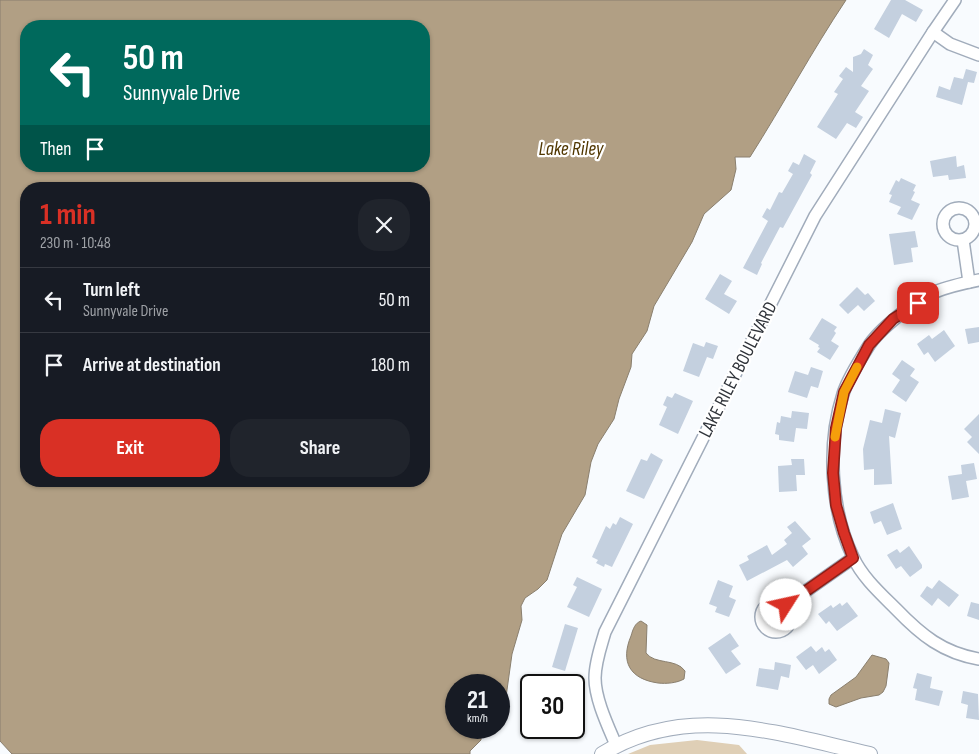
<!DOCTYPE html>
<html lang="en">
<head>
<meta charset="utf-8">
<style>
  :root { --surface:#171b24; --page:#20242c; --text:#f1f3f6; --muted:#9ea1a6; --line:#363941; --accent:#d93025 }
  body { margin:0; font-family:"Sofia Sans Condensed",sans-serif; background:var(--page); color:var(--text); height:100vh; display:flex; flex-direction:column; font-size:19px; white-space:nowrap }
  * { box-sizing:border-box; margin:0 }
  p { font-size:16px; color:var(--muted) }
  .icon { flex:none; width:28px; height:28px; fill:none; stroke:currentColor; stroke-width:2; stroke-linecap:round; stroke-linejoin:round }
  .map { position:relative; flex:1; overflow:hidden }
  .side { position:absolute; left:20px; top:182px; width:410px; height:305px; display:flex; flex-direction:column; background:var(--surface); border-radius:20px; box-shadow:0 1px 4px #0004 }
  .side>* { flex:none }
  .hud { position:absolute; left:20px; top:20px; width:410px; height:152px; border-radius:20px; box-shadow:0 1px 4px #0004; background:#00695c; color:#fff; overflow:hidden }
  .speed { position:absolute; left:445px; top:674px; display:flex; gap:10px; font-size:25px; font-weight:700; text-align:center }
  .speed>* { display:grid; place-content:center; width:65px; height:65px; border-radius:50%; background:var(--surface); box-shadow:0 1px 4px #0004; line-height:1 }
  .speed small { font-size:12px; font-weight:400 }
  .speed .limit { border:2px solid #111; border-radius:8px; background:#fff; color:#111 }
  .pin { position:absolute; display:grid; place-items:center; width:42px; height:42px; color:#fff; margin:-21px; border-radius:10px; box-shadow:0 2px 8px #0006 }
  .me { position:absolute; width:55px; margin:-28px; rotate:55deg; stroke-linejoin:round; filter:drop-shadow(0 0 4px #0008) }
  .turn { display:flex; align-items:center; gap:18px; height:105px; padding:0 20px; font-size:22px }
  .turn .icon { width:65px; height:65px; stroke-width:2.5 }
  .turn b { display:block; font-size:35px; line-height:42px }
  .then { display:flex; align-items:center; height:48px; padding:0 20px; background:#0003; gap:10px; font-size:19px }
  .round { display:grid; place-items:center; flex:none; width:52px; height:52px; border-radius:20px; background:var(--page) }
  .summary { display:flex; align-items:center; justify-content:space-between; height:85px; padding:0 20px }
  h1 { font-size:30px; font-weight:700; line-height:38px; color:var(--accent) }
  .button { display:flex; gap:10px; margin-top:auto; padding:10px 20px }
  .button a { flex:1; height:58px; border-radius:20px; background:var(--accent); color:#fff; font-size:20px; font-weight:700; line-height:58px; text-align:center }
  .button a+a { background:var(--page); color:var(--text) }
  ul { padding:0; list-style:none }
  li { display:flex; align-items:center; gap:15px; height:65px; padding:0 20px; border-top:1px solid var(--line) }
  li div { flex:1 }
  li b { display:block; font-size:19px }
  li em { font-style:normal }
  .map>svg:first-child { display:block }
</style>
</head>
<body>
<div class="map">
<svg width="979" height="754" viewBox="0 0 979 754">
  <rect width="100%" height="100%" fill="#f8fbfe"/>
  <path fill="#dfcfb6" d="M697,740L739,745L747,754H628L650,745Z"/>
  <g fill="#b19f84" stroke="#8a7f6e" fill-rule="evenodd">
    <path d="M0,0H846C812,51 783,105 750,157H735L736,169L731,190L704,214L692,242L654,306L647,331L632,354L631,367L619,399L614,419L598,444L591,462L585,495L562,534L547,580L538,589L525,598L521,606L522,620L512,654L506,697L499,703V685H456V728H484L481,733V740L470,751V754H12L0,741ZM26,26H424V166H26ZM26,189H424V481H26Z"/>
    <path d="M641,621L647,625L646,653C655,665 676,658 685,671L684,679C677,683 666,684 658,683C630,679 620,662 631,636C633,629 635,623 641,621Z"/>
    <path d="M872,655L886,659L889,663L888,671L886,686L883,692L879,695L861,698L836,707L829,704V699L831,695L856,677Z"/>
  </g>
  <g fill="#c4d0df">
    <path d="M891,0H905L923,10L916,22L902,14L889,38L874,29Z"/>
    <path d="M864,49L873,55L868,65L873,69L861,86L869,91L855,112L863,117L856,128L847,123L836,139L817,127L838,94L834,92L843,79L839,76L846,67L853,72V57L861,54Z"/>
    <path d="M966,69L977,72L974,83L968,82L962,105L936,97L939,86L950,90L954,77L963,79Z"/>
    <path d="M804,154L816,161L810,173L812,175L783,228L780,227L761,263L762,264L757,275L743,268L768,221L762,217L767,208L770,210L779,192L782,193L793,174L788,171L793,162L799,165Z"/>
    <path d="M956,156L957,167L964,165L966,178L949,180L948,175L933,177L930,161Z"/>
    <path d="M901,178L916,185L913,191L915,192L911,200L920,204L912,220L897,214L901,207L889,202L892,195L889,194L896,180L899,182Z"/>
    <path d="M915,231L918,247L911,248L913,262L894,265L889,234Z"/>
    <path d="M720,274L732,281L724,294L737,301L729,314L705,299Z"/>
    <path d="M857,287L865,295L868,293L875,301L864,311L858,305L848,314L839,305Z"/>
    <path d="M822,318L837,327L834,331L836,333L831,341L839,346L830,360L817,352L820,348L818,347L819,345L809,339Z"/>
    <path d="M979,327V342L968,344L965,329Z"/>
    <path d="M944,330L955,346L935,362L928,352L924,355L917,344L929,335L932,339Z"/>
    <path d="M706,342L718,346L713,359L707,357L699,377L683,371L693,343L704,347Z"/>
    <path d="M902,360L915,369L910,376L919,382L906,402L892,392L900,380L892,374Z"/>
    <path d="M811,367L823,371L818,388L811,386L807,398L788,392L795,371L808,375Z"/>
    <path d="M675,393L693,401L678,434L659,425L667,407L663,405L667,396L672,398Z"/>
    <path d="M885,409L901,413L895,438L889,436L892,484L874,485V469L864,470L863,449L870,420L882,423Z"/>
    <path d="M792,411L809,413L807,429L796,428L794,442L779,440V435L775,434L777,422L780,423L781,416L791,418Z"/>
    <path d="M979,414V454L967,442L972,437L964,429Z"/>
    <path d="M651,453L663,460L644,499L626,491L641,459L647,461Z"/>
    <path d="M791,459H804L805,475H796L797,491L779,492L778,466L792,465Z"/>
    <path d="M974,463L977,479L966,481L969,497L952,500L948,476L962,474L961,465Z"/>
    <path d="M893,503L902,529L887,535L881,521L874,524L870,512Z"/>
    <path d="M620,517L633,524L612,567L605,564L604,567L596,563L598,560L592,557L606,526L610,529L613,523L616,525Z"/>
    <path d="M795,521L811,539L802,546L808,554L793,567L787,560L747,581L739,565L749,560L747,556L767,545L772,555L787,544L784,540L792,533L787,527Z"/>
    <path d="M909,546L922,565V568L910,577L901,566L896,569L887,555L897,549L900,553Z"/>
    <path d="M577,577L602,589L589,617L567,607L577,587L573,585Z"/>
    <path d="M718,580L733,586L729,597L736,600L729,617L715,612L717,607L709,604Z"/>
    <path d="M939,580L959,595L949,607L938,598L932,606L920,596L927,586L932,589Z"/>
    <path d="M847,602L858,616L837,631L829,621L826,624L818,614L831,605L833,608L840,603L842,606Z"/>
    <path d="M971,602L979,604V620L967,616Z"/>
    <path d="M565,624L578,628L565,671L552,667Z"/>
    <path d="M730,633L739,646L731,651L741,664L726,674L708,648Z"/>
    <path d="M811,646L816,652L822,647L825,652L829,649L837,660L819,674L813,665L806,670L796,657Z"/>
    <path d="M775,662L791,665L789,678L781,676L778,690L756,686L759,668L774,670Z"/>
    <path d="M917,673L932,677L930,688L943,691L939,706L915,700L917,689L913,688Z"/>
    <path d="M963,691L978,694L979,720L966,718L968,705L961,703Z"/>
  </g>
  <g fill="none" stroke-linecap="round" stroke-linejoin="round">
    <defs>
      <g id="minor">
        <path d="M933,32L950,44L979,55"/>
        <circle cx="959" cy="224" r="16"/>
        <path d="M963,240L969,282"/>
        <path d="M979,280C964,283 949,286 935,292C917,299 878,330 868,347C861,358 847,381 843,394C827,444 830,509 853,557C862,577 881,594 896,609C921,635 943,653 979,659"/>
        <circle cx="776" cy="617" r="15"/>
        <path d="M786,605L853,558"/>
        <path d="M616,745C608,726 595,699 595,678C595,662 601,646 605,632L815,216L933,32L955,0"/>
      </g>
      <path id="tertiary" d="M602,754C688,701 779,734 870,754"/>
    </defs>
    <use href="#minor" stroke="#a1acbb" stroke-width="14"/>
    <use href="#tertiary" stroke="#a1acbb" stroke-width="16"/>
    <use href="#minor" stroke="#fff" stroke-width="11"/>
    <use href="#tertiary" stroke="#fff" stroke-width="14"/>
  </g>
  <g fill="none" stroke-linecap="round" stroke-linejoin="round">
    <defs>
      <path id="route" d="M786,605L853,558L844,533L836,505L833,473L836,428L844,392L869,345L893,319L918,303"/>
    </defs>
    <use href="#route" stroke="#8d1f18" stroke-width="12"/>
    <use href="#route" stroke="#d93025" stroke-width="9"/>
    <path stroke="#f59e0b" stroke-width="9" d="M835,437L844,392L857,367"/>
  </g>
  <g text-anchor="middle" stroke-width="4.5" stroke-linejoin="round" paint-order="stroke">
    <g font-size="19" fill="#30343a" stroke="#fff">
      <text transform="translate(737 369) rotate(-63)" y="7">LAKE RILEY BOULEVARD</text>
    </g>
    <g font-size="20" font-style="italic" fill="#513701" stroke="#fff">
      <text x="571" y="155">Lake Riley</text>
    </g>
  </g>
</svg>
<div class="speed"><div>21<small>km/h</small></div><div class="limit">30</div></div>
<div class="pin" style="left:918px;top:303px;background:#d93025"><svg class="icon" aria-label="arrive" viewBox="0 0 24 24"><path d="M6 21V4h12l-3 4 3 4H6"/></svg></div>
<svg class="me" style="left:786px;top:605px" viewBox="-20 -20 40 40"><circle r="19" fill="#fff"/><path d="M0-13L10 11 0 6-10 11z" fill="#d93025"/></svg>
<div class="hud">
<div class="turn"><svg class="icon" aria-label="left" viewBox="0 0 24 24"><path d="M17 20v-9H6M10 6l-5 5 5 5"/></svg><div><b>50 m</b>Sunnyvale Drive</div></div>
<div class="then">Then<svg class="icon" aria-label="arrive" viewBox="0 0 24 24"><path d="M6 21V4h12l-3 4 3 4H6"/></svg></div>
</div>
<section class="side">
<div class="summary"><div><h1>1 min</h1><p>230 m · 10:48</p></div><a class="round"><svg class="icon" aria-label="close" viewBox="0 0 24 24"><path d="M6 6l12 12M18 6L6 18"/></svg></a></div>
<ul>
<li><svg class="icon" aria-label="left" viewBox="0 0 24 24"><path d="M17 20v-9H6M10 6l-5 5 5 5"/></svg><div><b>Turn left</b><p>Sunnyvale Drive</p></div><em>50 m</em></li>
<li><svg class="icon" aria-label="arrive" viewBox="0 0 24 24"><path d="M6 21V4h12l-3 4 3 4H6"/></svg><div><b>Arrive at destination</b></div><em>180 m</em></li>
</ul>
<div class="button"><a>Exit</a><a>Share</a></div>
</section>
</div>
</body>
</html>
